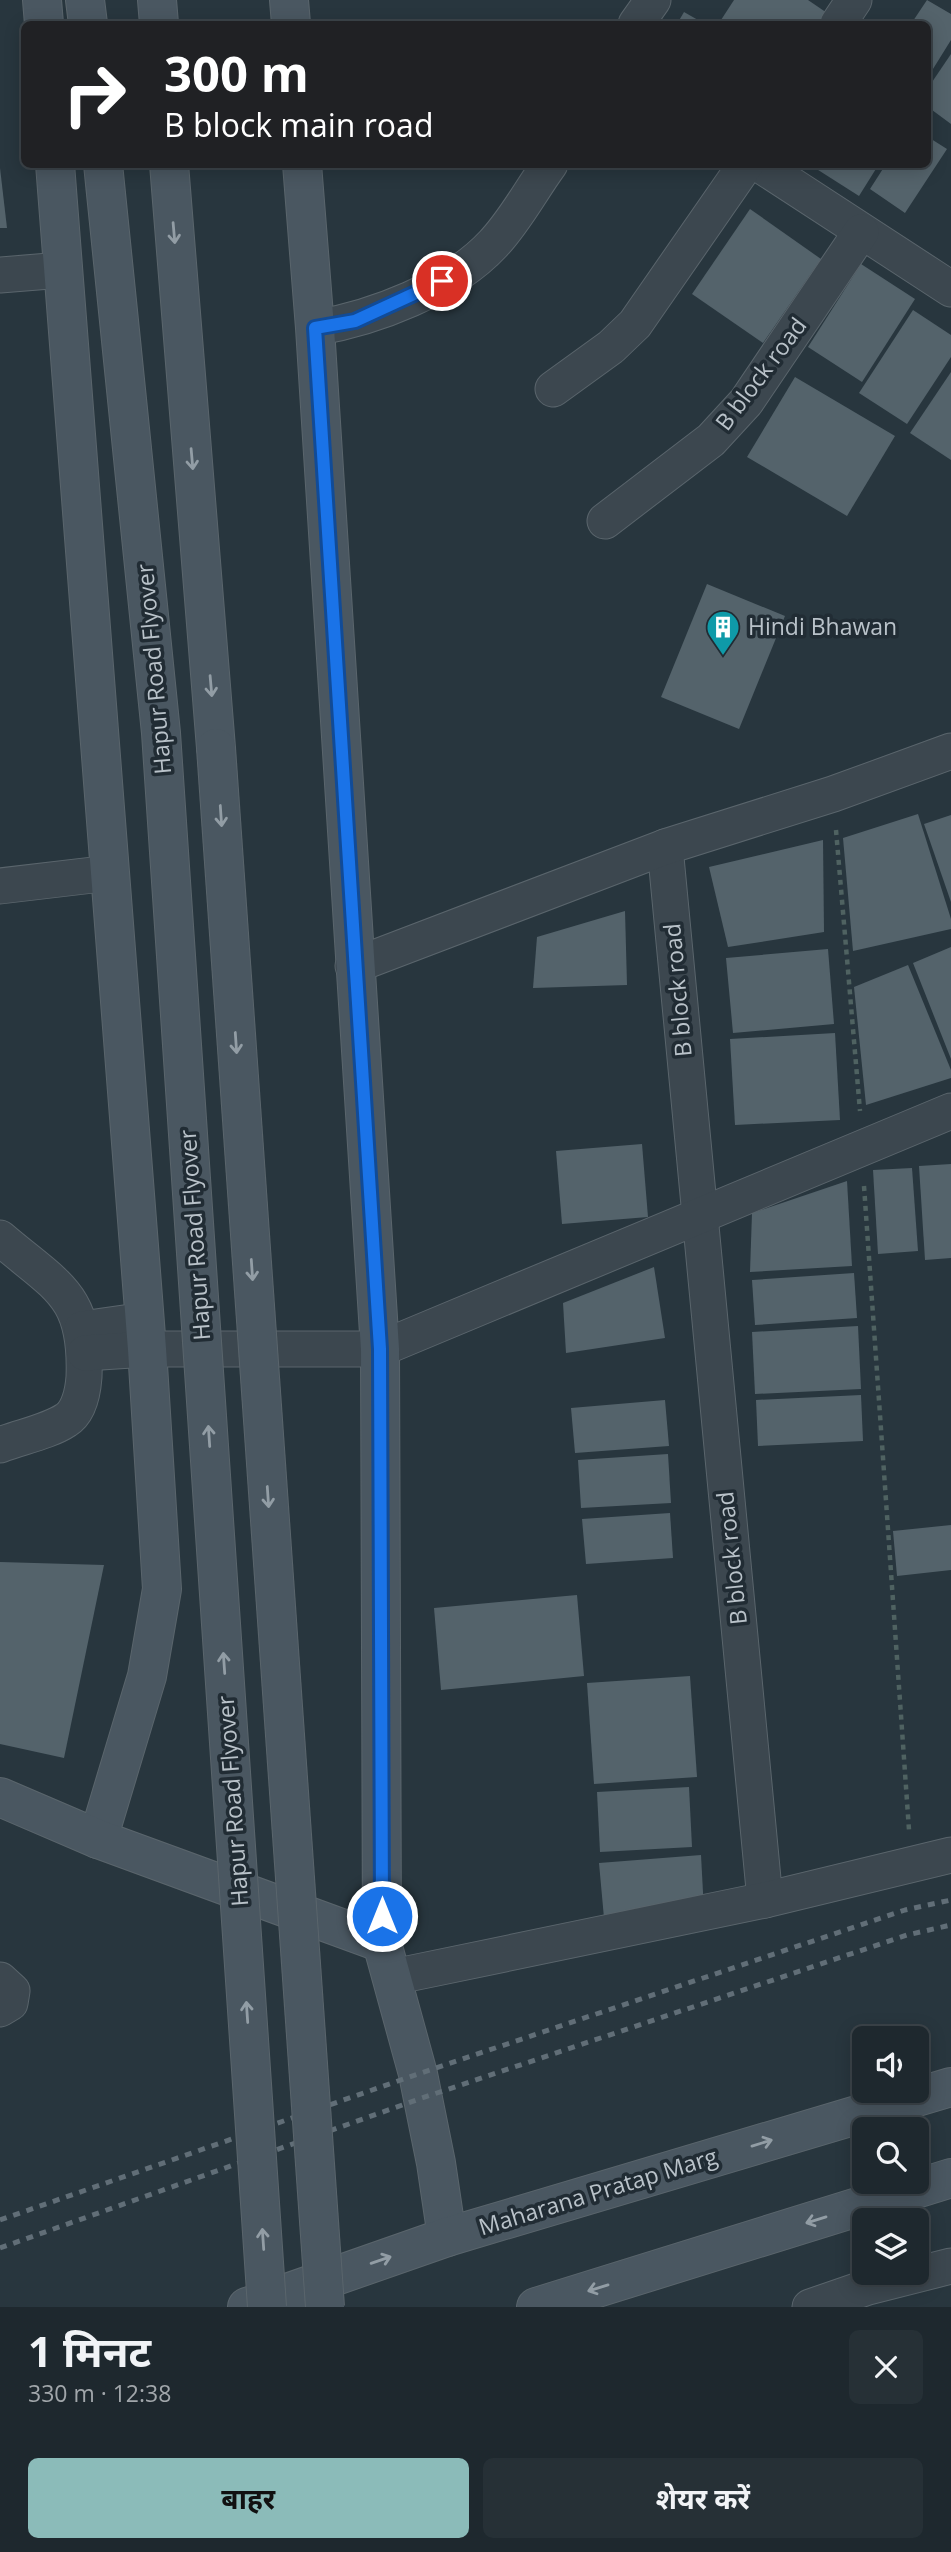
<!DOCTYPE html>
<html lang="hi">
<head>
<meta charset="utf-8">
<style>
  :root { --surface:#1e282e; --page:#263036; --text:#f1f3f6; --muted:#a1a6aa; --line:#3c444a; --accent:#8bbbb9 }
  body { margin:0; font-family:"Open Sans","Noto Sans Devanagari",sans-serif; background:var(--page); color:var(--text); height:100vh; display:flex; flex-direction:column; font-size:26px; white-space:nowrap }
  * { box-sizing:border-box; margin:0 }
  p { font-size:23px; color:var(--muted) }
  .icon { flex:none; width:38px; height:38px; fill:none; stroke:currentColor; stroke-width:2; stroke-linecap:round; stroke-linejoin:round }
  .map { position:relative; height:2307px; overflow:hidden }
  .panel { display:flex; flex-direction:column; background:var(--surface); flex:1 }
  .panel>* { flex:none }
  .top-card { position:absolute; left:21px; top:21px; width:910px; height:147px; border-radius:10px; box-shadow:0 4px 18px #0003,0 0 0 2px var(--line); background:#202124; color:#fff; overflow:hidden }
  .buttons { position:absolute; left:852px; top:2026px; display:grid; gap:14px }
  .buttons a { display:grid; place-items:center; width:77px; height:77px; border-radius:10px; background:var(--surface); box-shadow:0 4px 18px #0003,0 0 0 2px var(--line); font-size:35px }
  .pin { position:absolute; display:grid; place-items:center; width:60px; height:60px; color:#fff; margin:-30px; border:4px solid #fff; border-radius:50%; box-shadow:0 2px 7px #0007 }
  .me { position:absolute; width:77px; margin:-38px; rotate:0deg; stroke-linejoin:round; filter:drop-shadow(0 0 5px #0008) }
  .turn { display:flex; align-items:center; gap:24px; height:147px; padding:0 28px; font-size:32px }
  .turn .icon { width:91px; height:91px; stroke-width:2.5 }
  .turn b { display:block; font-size:49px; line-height:60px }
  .round { display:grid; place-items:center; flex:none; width:74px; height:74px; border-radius:10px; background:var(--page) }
  .headline { display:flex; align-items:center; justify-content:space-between; height:119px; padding:0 28px }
  h1 { font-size:42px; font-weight:700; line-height:52px }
  .primary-button { display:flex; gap:14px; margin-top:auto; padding:14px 28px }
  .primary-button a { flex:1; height:80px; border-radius:10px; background:var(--accent); color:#111; font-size:28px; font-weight:700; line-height:80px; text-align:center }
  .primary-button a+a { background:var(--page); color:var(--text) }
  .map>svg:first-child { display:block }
</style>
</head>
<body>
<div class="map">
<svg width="951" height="2307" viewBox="0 0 951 2307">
  <rect width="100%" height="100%" fill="#28363e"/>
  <g fill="#54636b">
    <path d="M734,0H808L830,15L824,24H728L721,20Z"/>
    <path d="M927,0L951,14V40L928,77V24H911Z"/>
    <path d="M684,12L705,24H677Z"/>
    <path d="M951,54V124L928,107V88Z"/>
    <path d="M928,137L947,149L905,213L870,189L886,164H928Z"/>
    <path d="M817,164H879L859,196L815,168Z"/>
    <path d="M0,168L7,228H0Z"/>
    <path d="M750,209L821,259L763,343L692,294Z"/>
    <path d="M861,264L915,299L862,382L808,347Z"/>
    <path d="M913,310L951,335V357L907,424L859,393Z"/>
    <path d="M951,372V460L910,433Z"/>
    <path d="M795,377L895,436L847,516L747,457Z"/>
    <path d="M707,584L785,616L739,729L661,697Z"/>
    <path d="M918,814L951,919V929L853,951L843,838Z"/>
    <path d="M951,815V902L924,824Z"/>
    <path d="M823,840L824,932L728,947L709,867Z"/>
    <path d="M625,911L627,985L533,988L537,937Z"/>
    <path d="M951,947V1059L913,963Z"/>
    <path d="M828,949L834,1024L733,1033L726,958Z"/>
    <path d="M908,965L951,1070V1078L866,1105L854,987Z"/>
    <path d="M835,1033L840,1120L735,1125L730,1039Z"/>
    <path d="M642,1144L648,1217L562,1224L556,1151Z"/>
    <path d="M951,1164V1258L925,1260L919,1166Z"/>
    <path d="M912,1168L918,1251L878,1254L873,1170Z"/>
    <path d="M847,1181L852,1266L750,1272L752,1213Z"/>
    <path d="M654,1267L665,1338L566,1353L563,1303Z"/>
    <path d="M854,1273L857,1318L755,1325L752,1280Z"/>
    <path d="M858,1326L861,1389L755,1394L752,1332Z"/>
    <path d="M861,1395L863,1441L758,1446L756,1400Z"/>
    <path d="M665,1400L669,1446L575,1453L571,1408Z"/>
    <path d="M668,1454L671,1503L581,1508L578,1460Z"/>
    <path d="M670,1513L673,1558L586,1564L582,1519Z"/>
    <path d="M951,1525V1570L897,1576L893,1531Z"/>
    <path d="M0,1562L104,1565L64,1758L0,1744Z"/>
    <path d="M577,1595L584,1676L441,1690L434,1608Z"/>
    <path d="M690,1676L697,1777L594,1784L587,1683Z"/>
    <path d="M689,1787L692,1847L600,1852L597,1792Z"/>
    <path d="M701,1855L704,1911L604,1918L599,1863Z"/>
  </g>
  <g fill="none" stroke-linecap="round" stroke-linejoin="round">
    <defs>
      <g id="street">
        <path d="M636,24L653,0"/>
        <path d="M838,24L854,0"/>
        <path d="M759,164L951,289"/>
        <path d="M0,275L62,270"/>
        <path d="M315,328C374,318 451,289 493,244C515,221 531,190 550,164"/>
        <path d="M553,389L611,347L635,324L746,164"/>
        <path d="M605,521L711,440L746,402L861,232"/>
        <path d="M665,847L765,1900"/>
        <path d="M0,886L110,873"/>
        <path d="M353,966L665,847L833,794L951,751"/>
        <path d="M0,1238C57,1287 87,1294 84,1377C83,1391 79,1412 66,1420C48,1432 20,1437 0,1445"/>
        <path d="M82,1329L145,1320"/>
        <path d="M85,1353L147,1349H380L951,1111"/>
        <path d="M393,1977L765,1900L951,1855"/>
        <path d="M0,1980L12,1991L10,2003L0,2009"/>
        <path d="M810,2307L868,2287L951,2266"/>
      </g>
      <g id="secondary">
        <path d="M42,0L44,24"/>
        <path d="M85,0L88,24"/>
        <path d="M157,0L159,24"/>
        <path d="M289,0L291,24"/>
        <path d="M55,164L147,1349L162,1589L147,1676L98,1839"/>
        <path d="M169,164L216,748"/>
        <path d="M302,164L315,328L380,1349L382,1943L418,2074L436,2163L447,2237"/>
        <path d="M0,1797L98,1839L382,1943"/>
        <path d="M247,2307L447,2237L951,2087"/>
        <path d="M536,2307L951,2178"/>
      </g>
    </defs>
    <use href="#street" stroke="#5a656c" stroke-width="37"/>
    <use href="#secondary" stroke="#5a656c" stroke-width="40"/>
    <g stroke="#4f6261" stroke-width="4.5" stroke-dasharray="5 5" stroke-linecap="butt">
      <path d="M836,830L860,1111"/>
      <path d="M864,1186L909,1830"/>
    </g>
    <use href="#street" stroke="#3c474f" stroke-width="35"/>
    <use href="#secondary" stroke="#4a5761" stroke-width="38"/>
    <g stroke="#616e77" stroke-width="5" stroke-dasharray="7 7" stroke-linecap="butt">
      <path d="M0,2220L418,2074L905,1910L951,1900"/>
      <path d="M0,2248L422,2098L907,1935L951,1925"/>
    </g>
    <defs>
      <g id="secondary-bridge">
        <path d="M103,164L161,733L267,2307"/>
        <path d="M216,748L325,2307"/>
      </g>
    </defs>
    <use href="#secondary-bridge" stroke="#5a656c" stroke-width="40" stroke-linecap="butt"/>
    <use href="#secondary-bridge" stroke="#4a5761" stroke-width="38"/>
  </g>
  <defs><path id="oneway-shaft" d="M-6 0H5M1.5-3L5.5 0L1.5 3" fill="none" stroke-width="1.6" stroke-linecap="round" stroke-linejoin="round" transform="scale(1.75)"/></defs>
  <g stroke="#929da5">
    <use href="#oneway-shaft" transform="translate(174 233) rotate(85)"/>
    <use href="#oneway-shaft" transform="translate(192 459) rotate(85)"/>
    <use href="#oneway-shaft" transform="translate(211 686) rotate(85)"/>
    <use href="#oneway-shaft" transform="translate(221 816) rotate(86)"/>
    <use href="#oneway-shaft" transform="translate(236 1043) rotate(86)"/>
    <use href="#oneway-shaft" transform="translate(252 1270) rotate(86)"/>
    <use href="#oneway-shaft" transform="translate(209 1436) rotate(-94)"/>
    <use href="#oneway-shaft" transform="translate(268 1497) rotate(86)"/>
    <use href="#oneway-shaft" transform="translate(224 1663) rotate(-94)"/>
    <use href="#oneway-shaft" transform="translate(247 2012) rotate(-94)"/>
    <use href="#oneway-shaft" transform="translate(762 2143) rotate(-17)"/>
    <use href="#oneway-shaft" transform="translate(816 2220) rotate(163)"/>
    <use href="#oneway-shaft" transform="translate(263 2239) rotate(-94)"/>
    <use href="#oneway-shaft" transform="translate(381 2260) rotate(-19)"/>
    <use href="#oneway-shaft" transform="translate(598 2288) rotate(163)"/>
  </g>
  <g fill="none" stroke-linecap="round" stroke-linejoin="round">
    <defs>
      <path id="route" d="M382,1916L380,1349L315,328L355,321L442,281"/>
    </defs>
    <use href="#route" stroke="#114b97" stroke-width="18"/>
    <use href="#route" stroke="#1a73e8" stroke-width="12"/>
  </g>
  <defs>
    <symbol id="building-pin" viewBox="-11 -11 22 30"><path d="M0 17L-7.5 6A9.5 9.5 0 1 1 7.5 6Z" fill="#0f9aa8" stroke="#212c34"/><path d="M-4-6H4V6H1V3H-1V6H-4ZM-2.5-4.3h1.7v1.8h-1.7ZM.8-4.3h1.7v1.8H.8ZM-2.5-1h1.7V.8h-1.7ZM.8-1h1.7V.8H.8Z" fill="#fff"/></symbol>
  </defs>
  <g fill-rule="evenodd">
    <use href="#building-pin" x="704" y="608" width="38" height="52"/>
  </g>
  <g text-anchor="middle" stroke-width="7" stroke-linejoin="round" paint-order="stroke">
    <g font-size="23" fill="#b9c2c9" stroke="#212c34">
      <text transform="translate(761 374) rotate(-53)" y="8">B block road</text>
      <text transform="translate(154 669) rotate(-95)" y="8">Hapur Road Flyover</text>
      <text transform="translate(678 990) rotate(-95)" y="8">B block road</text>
      <text transform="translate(195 1235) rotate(-94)" y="8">Hapur Road Flyover</text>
      <text transform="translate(732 1558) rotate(-96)" y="8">B block road</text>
      <text transform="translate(233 1801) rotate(-94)" y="8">Hapur Road Flyover</text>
      <text transform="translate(598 2192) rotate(-17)" y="8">Maharana Pratap Marg</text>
    </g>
    <g font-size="23" fill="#b9c2c9" stroke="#212c34" text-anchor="start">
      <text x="748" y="635">Hindi Bhawan</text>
    </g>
  </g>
</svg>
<div class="buttons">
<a><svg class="icon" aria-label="sound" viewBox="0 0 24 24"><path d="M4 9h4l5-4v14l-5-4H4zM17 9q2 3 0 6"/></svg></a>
<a><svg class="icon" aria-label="search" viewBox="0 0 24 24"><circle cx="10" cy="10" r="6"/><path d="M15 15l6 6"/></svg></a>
<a><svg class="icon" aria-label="layers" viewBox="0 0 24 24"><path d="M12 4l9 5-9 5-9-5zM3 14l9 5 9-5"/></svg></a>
</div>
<div class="pin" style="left:442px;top:281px;background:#d93025"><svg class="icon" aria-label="arrive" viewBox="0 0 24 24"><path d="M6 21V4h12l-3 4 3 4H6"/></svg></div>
<svg class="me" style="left:382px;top:1916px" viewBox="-20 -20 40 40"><circle r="17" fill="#1a73e8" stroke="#fff" stroke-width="3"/><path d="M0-11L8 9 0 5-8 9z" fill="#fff"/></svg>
<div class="top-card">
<div class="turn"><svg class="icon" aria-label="right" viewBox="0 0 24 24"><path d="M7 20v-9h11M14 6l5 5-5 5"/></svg><div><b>300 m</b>B block main road</div></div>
</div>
</div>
<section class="panel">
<div class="headline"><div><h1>1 मिनट</h1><p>330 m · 12:38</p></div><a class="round"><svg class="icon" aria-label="close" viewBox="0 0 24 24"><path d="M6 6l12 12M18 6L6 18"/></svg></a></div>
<div class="primary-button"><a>बाहर</a><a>शेयर करें</a></div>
</section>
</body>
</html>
